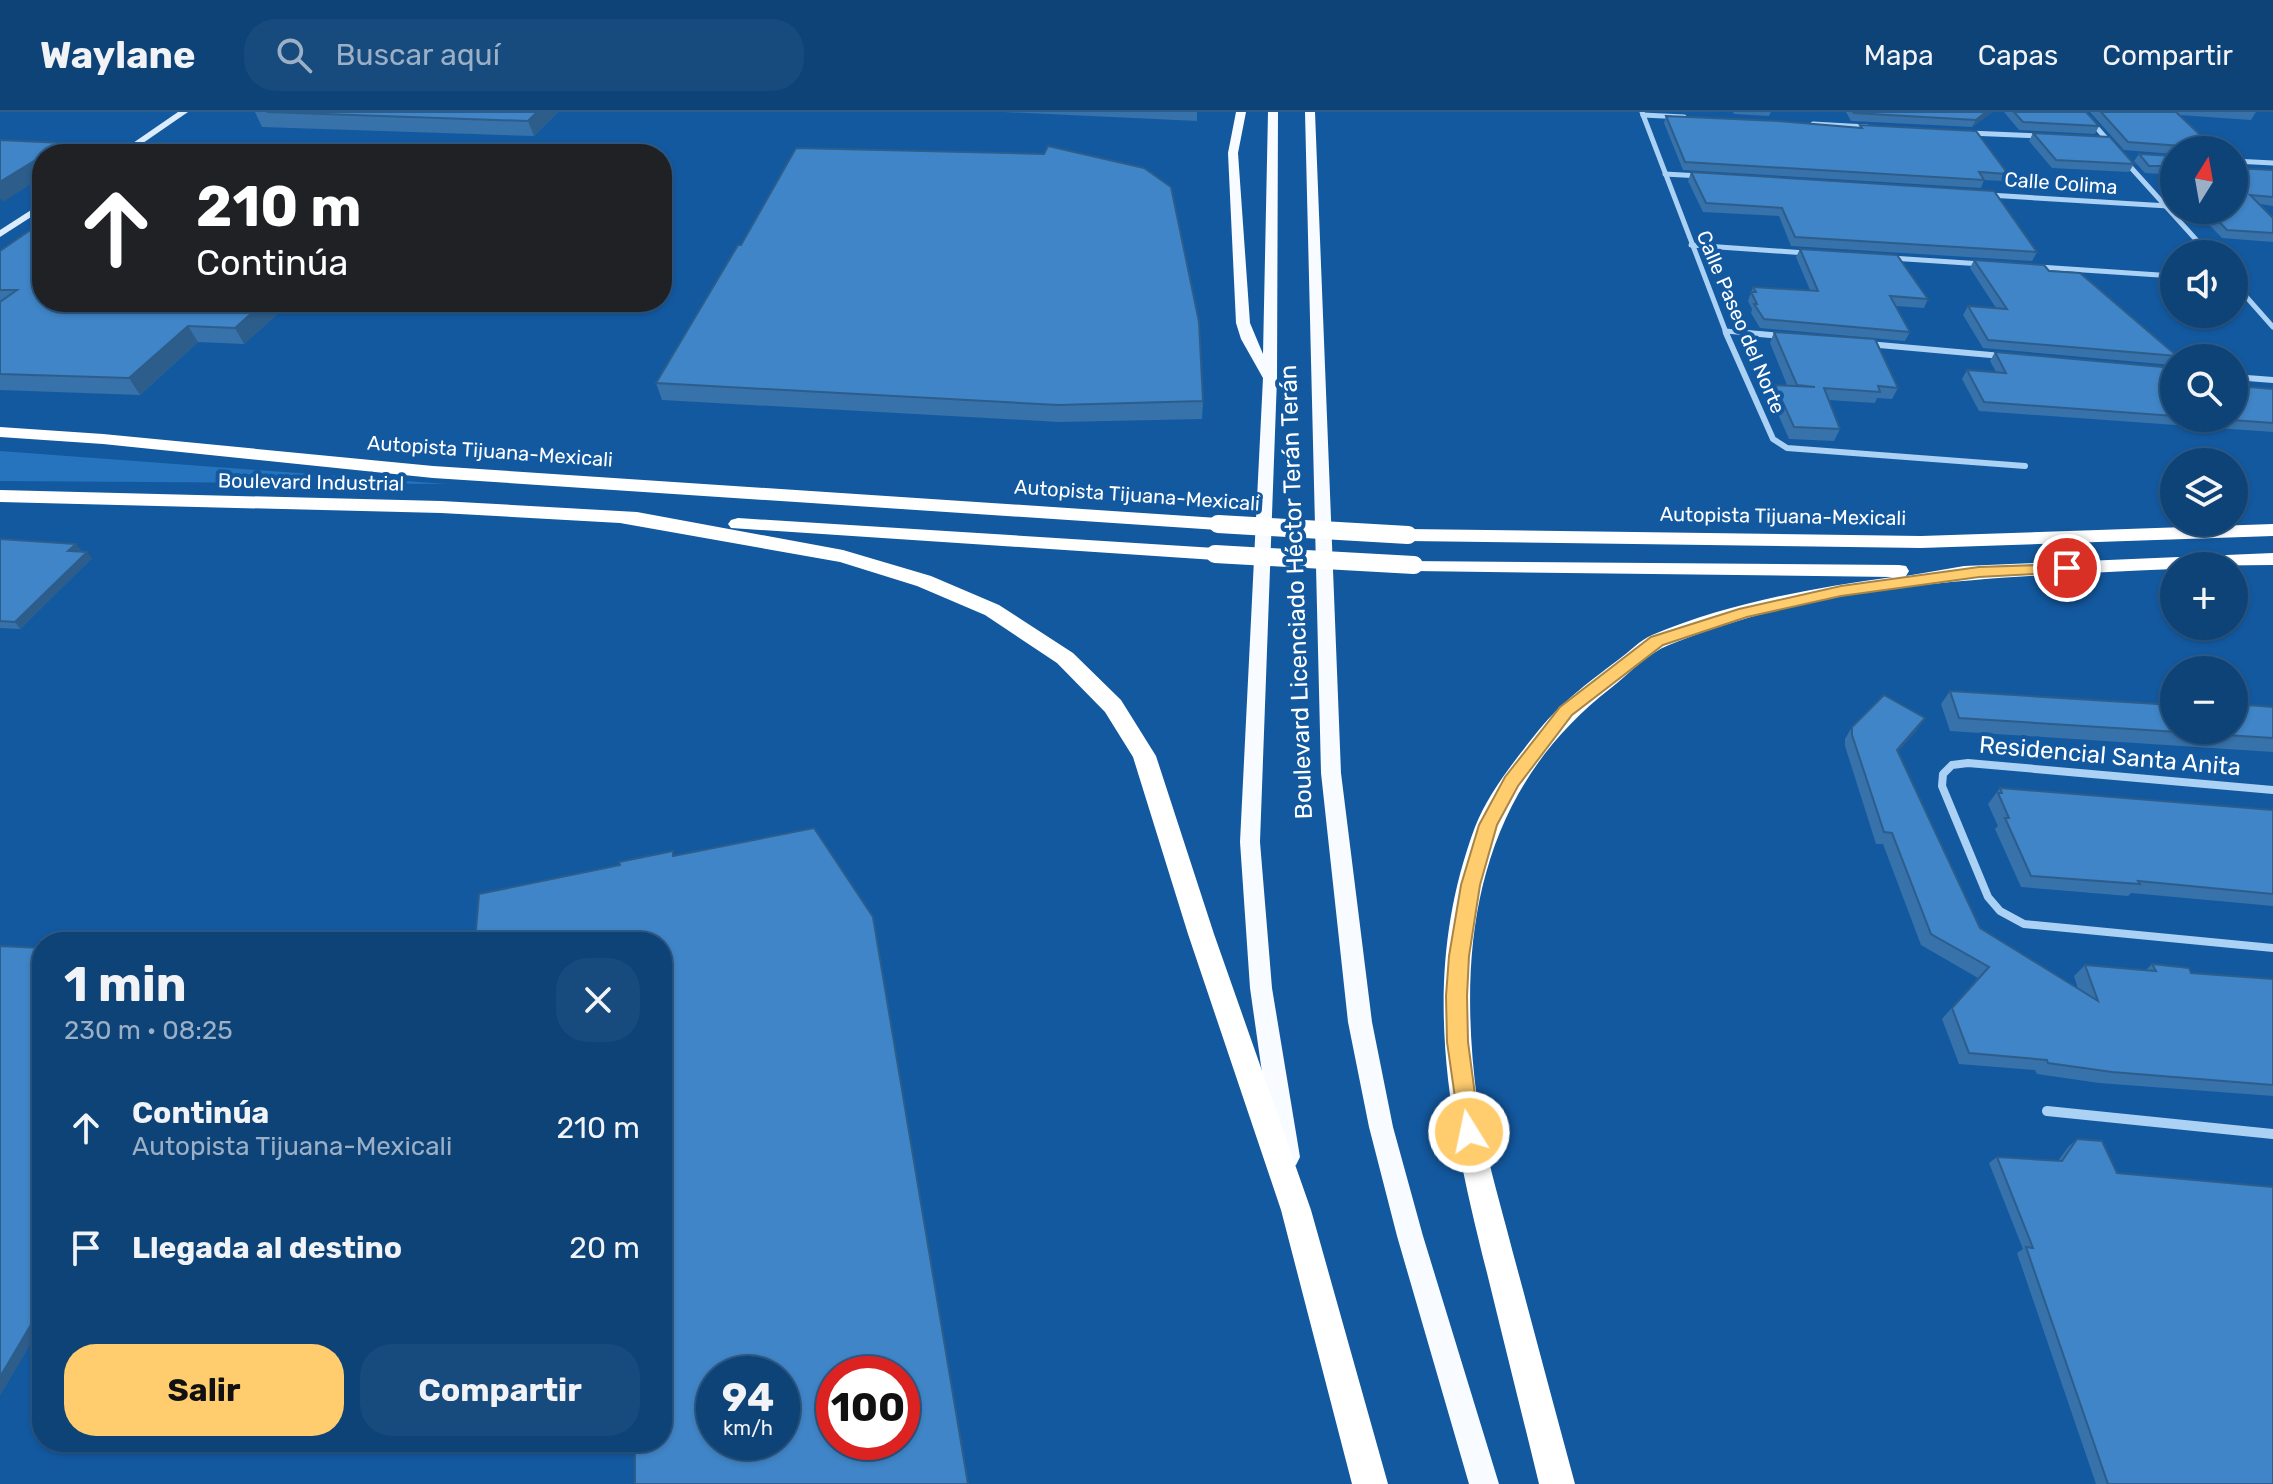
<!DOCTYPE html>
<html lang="es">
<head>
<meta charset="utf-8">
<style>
  :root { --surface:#0e4378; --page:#174a7d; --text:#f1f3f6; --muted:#9bb0c6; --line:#2e5c8a; --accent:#ffcd6e }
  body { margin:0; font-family:Rubik,sans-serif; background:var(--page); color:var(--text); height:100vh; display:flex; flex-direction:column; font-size:30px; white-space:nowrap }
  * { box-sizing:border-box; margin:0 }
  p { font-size:26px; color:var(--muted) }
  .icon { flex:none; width:44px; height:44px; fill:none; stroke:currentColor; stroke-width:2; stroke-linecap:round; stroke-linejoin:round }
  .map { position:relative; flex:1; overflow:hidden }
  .sheet { position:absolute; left:32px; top:820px; width:640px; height:520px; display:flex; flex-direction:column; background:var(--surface); border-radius:32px; box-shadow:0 2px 6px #0004,0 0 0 2px var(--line) }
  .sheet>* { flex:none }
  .guide { position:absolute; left:32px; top:32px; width:640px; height:168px; border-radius:32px; box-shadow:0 2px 6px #0004,0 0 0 2px var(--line); background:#202124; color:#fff; overflow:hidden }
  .needle { width:52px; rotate:11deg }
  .tools { position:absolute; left:2160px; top:24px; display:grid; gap:16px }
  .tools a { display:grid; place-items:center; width:88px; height:88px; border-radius:50%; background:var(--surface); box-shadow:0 2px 6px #0004,0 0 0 2px var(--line); font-size:40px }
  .speed { position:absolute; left:696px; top:1244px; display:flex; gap:16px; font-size:40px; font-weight:700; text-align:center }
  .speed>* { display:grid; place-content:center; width:104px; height:104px; border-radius:50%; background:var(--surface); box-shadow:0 2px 6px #0004,0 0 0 2px var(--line); line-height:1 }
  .speed small { font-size:20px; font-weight:400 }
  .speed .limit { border:12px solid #d22; background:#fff; color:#111 }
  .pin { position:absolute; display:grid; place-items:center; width:68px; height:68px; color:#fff; margin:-34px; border:4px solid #fff; border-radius:50%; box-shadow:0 2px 8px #0007 }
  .me { position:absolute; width:88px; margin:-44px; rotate:350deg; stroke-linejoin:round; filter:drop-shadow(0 0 6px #0008) }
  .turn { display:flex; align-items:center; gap:28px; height:168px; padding:0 32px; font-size:36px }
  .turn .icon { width:104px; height:104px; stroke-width:2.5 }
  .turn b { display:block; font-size:56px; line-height:68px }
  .round { display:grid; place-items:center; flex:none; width:84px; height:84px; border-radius:32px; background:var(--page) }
  .overview { display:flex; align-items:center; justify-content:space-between; height:136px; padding:0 32px }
  h1 { font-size:48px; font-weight:700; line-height:60px }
  .button { display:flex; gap:16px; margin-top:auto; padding:16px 32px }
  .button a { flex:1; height:92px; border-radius:32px; background:var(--accent); color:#111; font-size:32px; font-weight:700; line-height:92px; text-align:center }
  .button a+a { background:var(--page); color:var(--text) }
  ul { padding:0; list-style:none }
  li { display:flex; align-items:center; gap:24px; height:120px; padding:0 32px }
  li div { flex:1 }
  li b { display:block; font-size:30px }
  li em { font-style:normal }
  header { display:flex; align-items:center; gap:48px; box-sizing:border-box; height:112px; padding:0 40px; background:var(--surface); border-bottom:2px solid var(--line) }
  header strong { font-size:38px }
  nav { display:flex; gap:44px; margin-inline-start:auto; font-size:28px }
  .search { width:560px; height:72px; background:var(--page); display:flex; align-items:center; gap:20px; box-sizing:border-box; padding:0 28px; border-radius:32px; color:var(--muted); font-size:30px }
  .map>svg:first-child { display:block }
</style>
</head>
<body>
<header>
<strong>Waylane</strong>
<div class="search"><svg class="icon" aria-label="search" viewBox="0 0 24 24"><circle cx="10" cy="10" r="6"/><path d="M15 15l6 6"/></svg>Buscar aquí</div>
<nav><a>Mapa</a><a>Capas</a><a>Compartir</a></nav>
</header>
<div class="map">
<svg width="2273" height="1372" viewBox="0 0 2273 1372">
  <rect width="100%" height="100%" fill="#1359a0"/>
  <path fill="#2674be" d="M0,339L446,372L0,369Z"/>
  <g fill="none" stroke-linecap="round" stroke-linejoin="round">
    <g stroke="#abd1f4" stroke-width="5">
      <path d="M1642,0L1727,223"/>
      <path d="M2083,0L2111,32"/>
      <path d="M1643,3L1684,5"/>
      <path d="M1813,12L1867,15"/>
      <path d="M1969,21L2039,24"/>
      <path d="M2125,49L2209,142"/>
      <path d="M2234,49L2273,51"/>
      <path d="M1665,62L1700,64"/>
      <path d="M1989,83L2168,94"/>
      <path d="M1691,133L1806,141"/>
      <path d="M1891,146L1982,152"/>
      <path d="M2039,155L2174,164"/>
      <path d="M2234,171L2273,215"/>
      <path d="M1725,219L1770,223"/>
    </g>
    <g stroke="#abd1f4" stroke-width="6">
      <path d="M1726,221L1773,327L1787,336L2025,354"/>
      <path d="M1747,221L1783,224"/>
      <path d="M1868,232L2002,244"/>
      <path d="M2234,265L2273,268"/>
    </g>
    <path stroke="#abd1f4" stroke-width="8" d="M2273,678L1968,651L1952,653L1943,662L1942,674L1988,785L2000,799L2024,812L2273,836"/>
    <path stroke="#abd1f4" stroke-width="10" d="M2047,999L2273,1022"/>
    <g fill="#dbecfd" fill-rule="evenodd">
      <path d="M178,0H188L127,42H117Z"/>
      <path d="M42,91V98L0,125V118Z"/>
    </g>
    <g fill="#f8fbff" fill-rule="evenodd">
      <path d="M1236,0H1246L1238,41L1250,211L1263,242L1268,0H1278L1277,266L1260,730L1272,876L1300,1045L1296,1053L1287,1057L1278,1053L1274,1045L1250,876L1240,730L1263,266L1241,227L1236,211L1228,41Z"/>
      <path d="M1305,0H1315L1341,661L1372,910L1393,1015L1423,1124L1499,1372H1469L1397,1124L1369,1015L1348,910L1321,661Z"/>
    </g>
    <g fill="#fff" fill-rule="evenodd">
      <path d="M0,315L103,322L433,354L1218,406L1228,412L1218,418L433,366L103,332L0,325Z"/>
      <path d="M0,378L441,389L637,400L843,438L931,464L999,493L1073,541L1121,588L1156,644L1214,822L1311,1098L1388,1372H1352L1281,1098L1188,822L1133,645L1105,600L1057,551L985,503L917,474L840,450L620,411L441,401L0,390Z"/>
      <path d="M738,406L1215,436L1225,442L1215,448L731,416L728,412L731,408Z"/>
      <path d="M2273,412V424L1921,436L1408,429L1398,423L1408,417L1921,424Z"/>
      <path d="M2273,441V453L2174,454V457C2006,465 1827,468 1669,533C1648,541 1629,562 1611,576C1478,679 1456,827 1477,987C1484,1039 1500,1090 1513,1141C1534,1218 1554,1295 1575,1372H1539C1522,1302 1504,1231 1487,1161C1449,1009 1418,868 1475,715C1488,682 1512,652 1534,624C1560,591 1585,573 1618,548C1629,540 1640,528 1652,523C1728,491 1812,476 1893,465L1414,459L1404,453L1407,449L1899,453L1906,454L1909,459L1906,464L1964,454Z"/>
    </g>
    <g stroke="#fff" stroke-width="18">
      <path d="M1218,412L1408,423"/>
      <path d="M1215,442L1414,453"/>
    </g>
  </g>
  <g fill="#3772ab">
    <path d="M255,0H558L534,24L262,15Z"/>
    <path d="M1003,0H1197V9Z"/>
    <path d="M1733,0H1771L1769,4L1734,2Z"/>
    <path d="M1846,0H1992L1972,15L1851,9Z"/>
    <path d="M2004,0H2086L2099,14L2095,22L2019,18Z"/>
    <path d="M2090,0H2256L2251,8L2179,3L2216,38H2174V42L2124,38Z"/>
    <path d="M1666,4L1859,16L1860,13L2008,62L2004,69L1984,68L1981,76L1683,58L1664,11Z"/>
    <path d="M2033,21L2134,52L2129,60L2052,56L2029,29Z"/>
    <path d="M2139,42L2174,44V75L2162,62L2145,61L2134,49Z"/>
    <path d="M2273,58V94L2260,92L2273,106V130L2222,126L2195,98H2234Z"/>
    <path d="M1691,60L2037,140L2032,149L1791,134L1779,104L1703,100L1688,69Z"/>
    <path d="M1800,137L1928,187L1924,196L1896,194L1910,220L1905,229L1760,216L1751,201L1752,197L1748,189L1753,175L1810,178L1796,145Z"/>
    <path d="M0,139L42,190H291L244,232L198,230L140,283L0,278Z"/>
    <path d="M1974,148L2049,159L2177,244L2174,246V249L2172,253L1983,236L1963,203L1968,194L1996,196L1970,156Z"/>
    <path d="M1774,220L1898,276L1892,287L1877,286L1875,291L1829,288L1840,317L1834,329L1789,327L1770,284L1775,273H1787L1770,231Z"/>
    <path d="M1995,240L2174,256V306H2234L2273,277V320L1979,299L1962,267L1967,258L1996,260L1990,249Z"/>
    <path d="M656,271L1203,289L1202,307L1059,310L662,288Z"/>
    <path d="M0,427L81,438L79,440L92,446L20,517L0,516Z"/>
    <path d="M1950,579L2174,618L2273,595V640L1950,619L1941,592Z"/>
    <path d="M1852,615L1917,618L1898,639L1980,816L2078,877L2074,864L2085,853L2146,858L2152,852L2191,861L2273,867V984L2099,971L2037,962L2035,958L1959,952L1942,907L1978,866L1921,833L1883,732H1876L1845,634V627Z"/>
    <path d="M2000,676L2273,698V794L2131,781L2128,784L2021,775L1995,717L1998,714L1988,692Z"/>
    <path d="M2077,1027L2117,1061L2273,1372H2096L2017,1141L2023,1137L1989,1051L1997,1045L2058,1049L2069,1034Z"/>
  </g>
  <g fill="#2d5d8b">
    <path d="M537,0H558L534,24L528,9Z"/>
    <path d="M1986,0H1992L1972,15L1976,8Z"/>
    <path d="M63,31L70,42H44Z"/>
    <path d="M42,44V65L3,90L0,86V70Z"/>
    <path d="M264,190H291L244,232L235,216Z"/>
    <path d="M188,214L198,230L140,283L129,266Z"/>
    <path d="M76,432L81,438L73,445L68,439Z"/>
    <path d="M87,440L92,446L20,517L15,510Z"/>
    <path d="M1925,606L1917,618L1889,649L1897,638Z"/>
    <path d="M873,805L874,811L969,1372H968Z"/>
    <path d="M42,1194V1213L0,1284V1265Z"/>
  </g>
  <g fill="#4085c7" stroke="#2d5d8b" stroke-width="2" fill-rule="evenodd">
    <path d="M267,0H537L528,9Z"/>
    <path d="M1853,0H1986L1976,8L1854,1Z"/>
    <path d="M2014,0H2086L2099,14L2023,10Z"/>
    <path d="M2101,0H2176L2216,38H2183L2182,34L2128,30Z"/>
    <path d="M1666,4L1778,9L1862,16L1860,13L1976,19L2008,62L1979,60L1984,68L1685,50Z"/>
    <path d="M2033,21L2110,25L2134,52L2056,48Z"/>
    <path d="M0,28L63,31L44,42H42V44L0,70Z"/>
    <path d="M1048,34L1144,56L1171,75L1199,210L1203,289L1058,293L656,271L738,133H741L796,36L1044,42Z"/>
    <path d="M2139,42L2174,44V62L2167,54H2149Z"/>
    <path d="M2234,56L2273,58V85L2250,83L2273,106V121L2227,118L2208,98H2234Z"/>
    <path d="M1691,60L1994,79L2037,140L1795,125L1782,96L1706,91Z"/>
    <path d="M42,110V190H264L235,216L188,214L129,266L0,262V190L17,178H0V139Z"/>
    <path d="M1800,137L1897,143L1928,187L1890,184L1910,220L1764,207L1754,192H1757L1751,180H1756L1753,175L1818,179Z"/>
    <path d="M1974,148L2044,153L2049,159L2080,161L2177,244L1988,228L1968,194L2007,197Z"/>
    <path d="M1774,220L1875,227L1898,276L1878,274L1880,280L1824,276L1840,317L1794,315L1775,273L1815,275L1797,273Z"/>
    <path d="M1995,240L2174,256V304L1984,290L1967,258L2006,261Z"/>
    <path d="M2250,275L2273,277V311L2205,306H2234V290Z"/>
    <path d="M0,427L76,432L68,439L87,440L15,510L0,509Z"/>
    <path d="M1950,579L2174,593V618H2234V592L2273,595V626L1959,606Z"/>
    <path d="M1884,583L1925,606L1897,638L1980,816L2098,889L2085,853L2156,859L2152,852L2189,856L2191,861L2273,867V973L2112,960L2048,951L2047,948L1969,941L1952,896L1989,855L1931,822L1892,721L1884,720L1852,623V615Z"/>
    <path d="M2000,676L2273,698V782L2138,769L2140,772L2031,764L2005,706H2009L1998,681H2002Z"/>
    <path d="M814,716L873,805L968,1372H635V1330H662V830H475L479,782L620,753L619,750L673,739V744ZM714,1262H782V1330H714ZM834,1262H902V1330H834Z"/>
    <path d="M0,834L42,836V1194L0,1265Z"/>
    <path d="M2077,1027L2102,1029L2117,1061L2273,1075V1372H2108L2026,1135L2033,1136L1997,1045L2062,1049Z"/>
  </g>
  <path fill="#ffcd6e" stroke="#a68548" stroke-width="2" d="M2067,452L2073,453V460L1979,465L1841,484L1747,505L1663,533L1572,603L1518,674L1497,713L1480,773L1469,844L1467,884L1468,930L1480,1020L1477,1027L1469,1030L1461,1027L1447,930L1446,884L1449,844L1461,773L1479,713L1505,665L1560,595L1651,525L1739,497L1841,474L1979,455Z"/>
  <g text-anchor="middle" stroke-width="8" stroke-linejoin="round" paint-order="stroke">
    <g font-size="20" fill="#fff" stroke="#1359a0">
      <text transform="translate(2061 71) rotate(4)" y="7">Calle Colima</text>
      <text transform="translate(1741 210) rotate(67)" y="7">Calle Paseo del Norte</text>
      <text transform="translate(490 339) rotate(4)" y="7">Autopista Tijuana-Mexicali</text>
      <text transform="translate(311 370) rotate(1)" y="7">Boulevard Industrial</text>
      <text transform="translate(1137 383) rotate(4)" y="7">Autopista Tijuana-Mexicali</text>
      <text transform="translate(1783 404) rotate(1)" y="7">Autopista Tijuana-Mexicali</text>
    </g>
    <g font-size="24" fill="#fff" stroke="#1359a0">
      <text transform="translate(1296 480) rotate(-92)" y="8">Boulevard Licenciado Héctor Terán Terán</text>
      <text transform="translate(2110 644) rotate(5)" y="8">Residencial Santa Anita</text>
    </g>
  </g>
</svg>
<div class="tools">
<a><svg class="needle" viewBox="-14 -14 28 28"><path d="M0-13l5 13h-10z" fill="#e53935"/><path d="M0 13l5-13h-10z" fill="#9bb0c6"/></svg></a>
<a><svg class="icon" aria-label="sound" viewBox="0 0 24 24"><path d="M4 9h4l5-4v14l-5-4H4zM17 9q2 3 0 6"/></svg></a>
<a><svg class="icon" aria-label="search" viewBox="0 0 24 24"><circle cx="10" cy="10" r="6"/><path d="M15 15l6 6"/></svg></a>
<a><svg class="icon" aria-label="layers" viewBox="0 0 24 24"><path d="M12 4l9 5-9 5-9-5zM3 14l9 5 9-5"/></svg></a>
<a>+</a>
<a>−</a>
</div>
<div class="speed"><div>94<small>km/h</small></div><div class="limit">100</div></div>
<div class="pin" style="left:2067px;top:456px;background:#d93025"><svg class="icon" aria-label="arrive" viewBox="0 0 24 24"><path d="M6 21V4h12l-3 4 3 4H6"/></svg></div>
<svg class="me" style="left:1469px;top:1020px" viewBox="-20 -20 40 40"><circle r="17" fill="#ffcd6e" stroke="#fff" stroke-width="3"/><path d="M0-11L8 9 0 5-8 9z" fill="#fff"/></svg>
<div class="guide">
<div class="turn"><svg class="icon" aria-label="ahead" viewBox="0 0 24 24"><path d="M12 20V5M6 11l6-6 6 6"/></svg><div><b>210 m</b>Continúa</div></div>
</div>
<section class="sheet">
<div class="overview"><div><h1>1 min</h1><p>230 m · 08:25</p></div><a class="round"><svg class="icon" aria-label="close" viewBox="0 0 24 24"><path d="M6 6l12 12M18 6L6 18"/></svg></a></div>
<ul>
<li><svg class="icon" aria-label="ahead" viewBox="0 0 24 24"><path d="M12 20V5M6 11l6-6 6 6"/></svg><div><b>Continúa</b><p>Autopista Tijuana-Mexicali</p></div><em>210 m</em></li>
<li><svg class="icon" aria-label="arrive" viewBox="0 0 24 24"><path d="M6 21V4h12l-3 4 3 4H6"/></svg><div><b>Llegada al destino</b></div><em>20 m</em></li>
</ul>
<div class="button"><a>Salir</a><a>Compartir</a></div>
</section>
</div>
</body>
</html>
